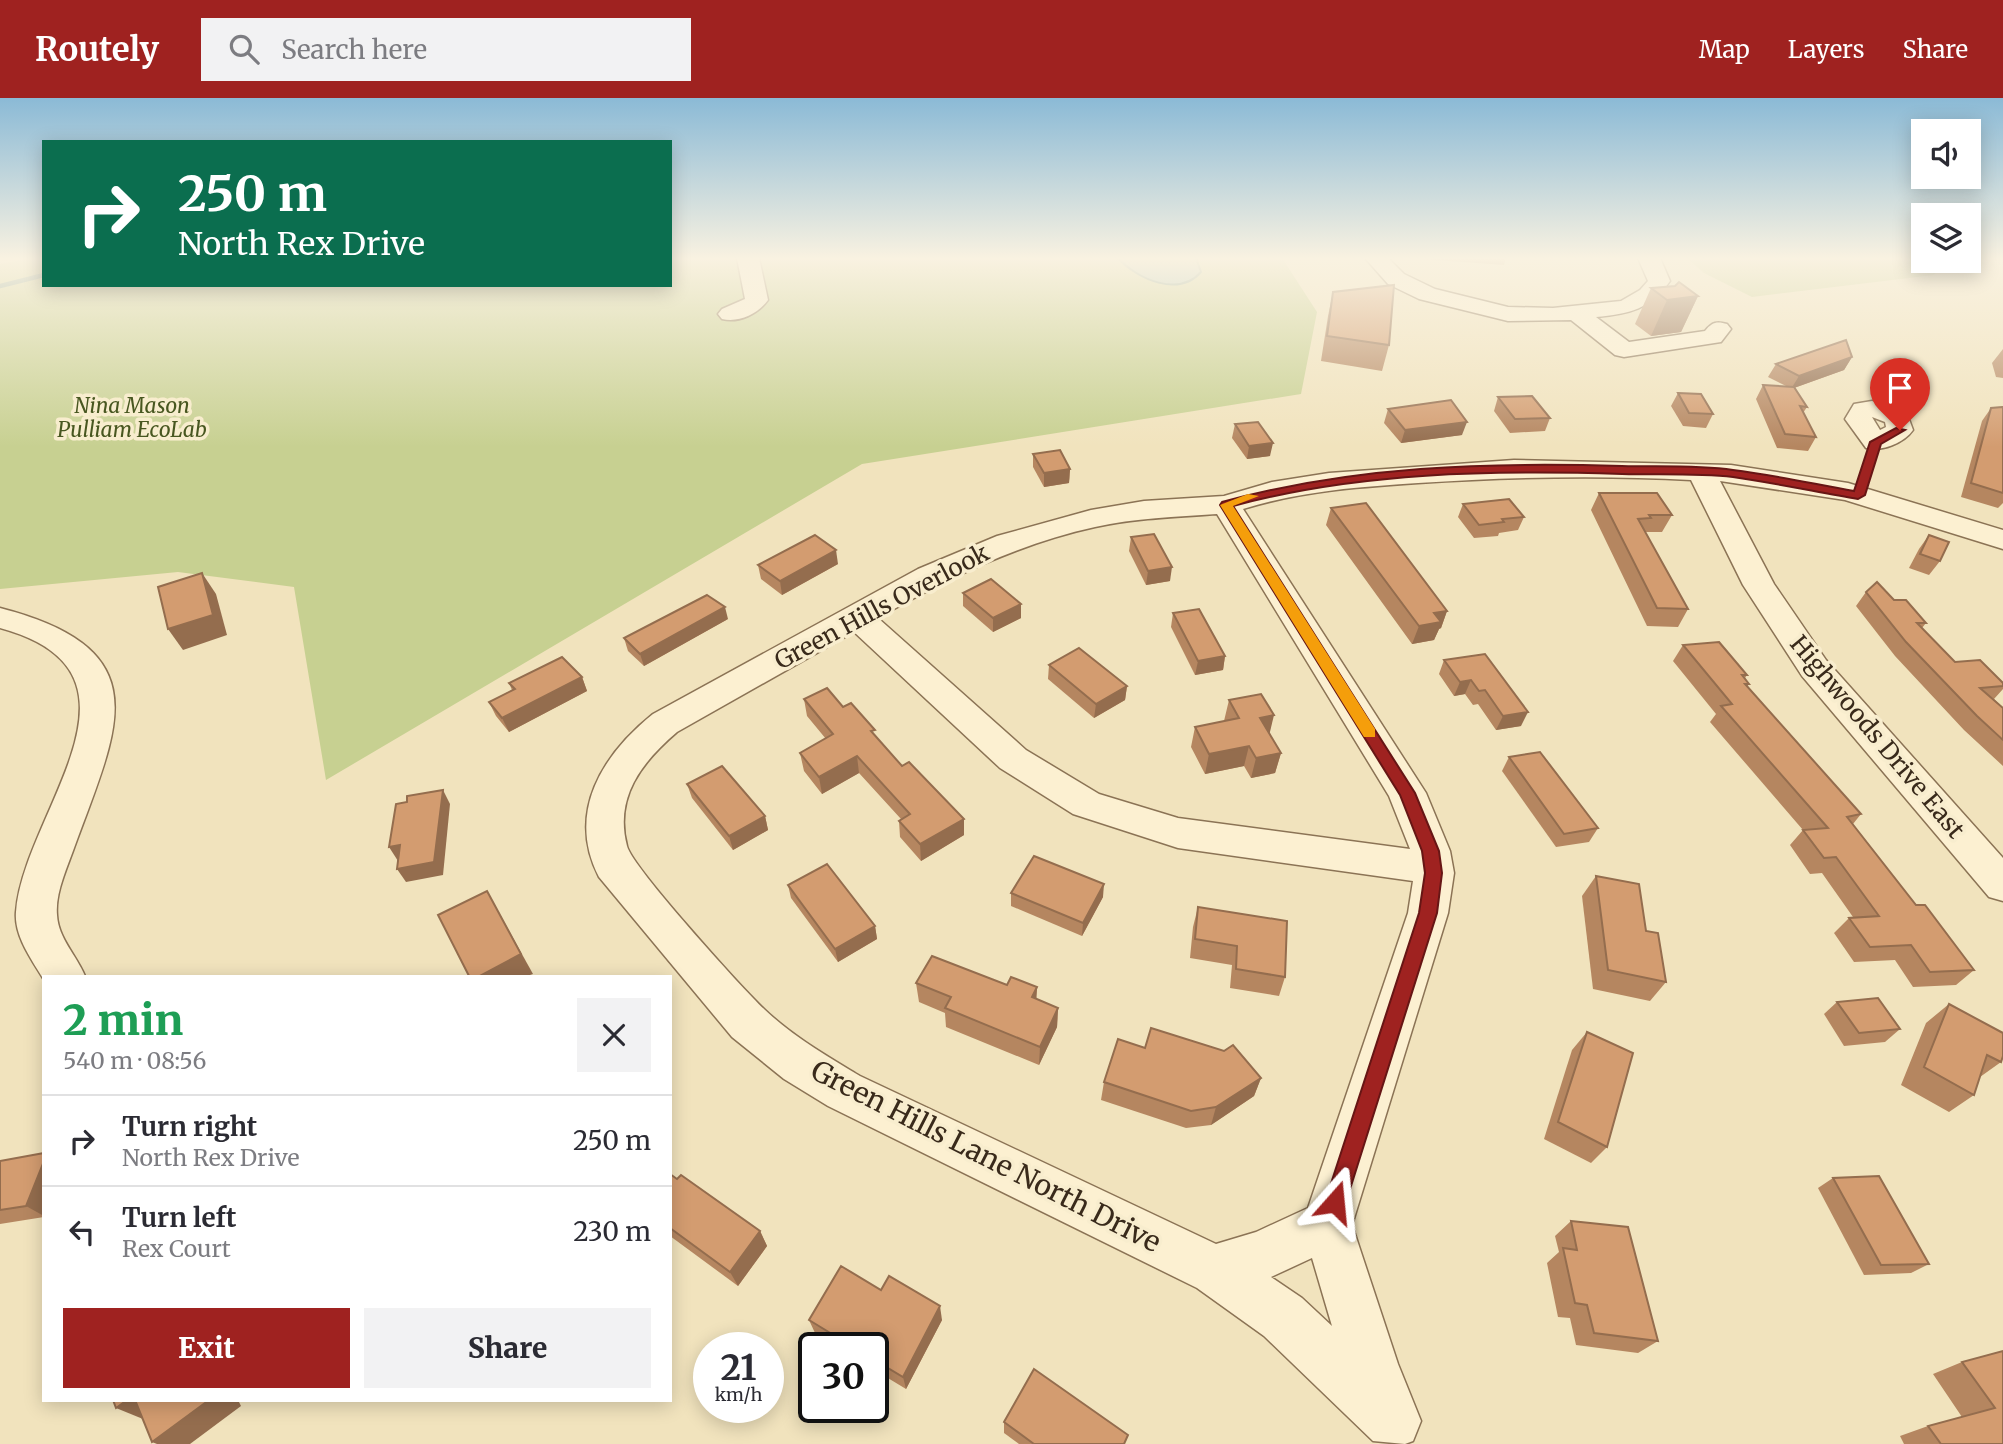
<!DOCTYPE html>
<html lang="en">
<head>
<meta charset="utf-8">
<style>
  :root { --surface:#fff; --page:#f2f2f3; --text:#2b2b33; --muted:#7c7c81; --line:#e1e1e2; --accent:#9f2220 }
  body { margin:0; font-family:Merriweather,serif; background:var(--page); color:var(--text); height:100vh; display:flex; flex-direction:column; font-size:26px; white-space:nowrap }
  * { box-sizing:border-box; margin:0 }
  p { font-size:23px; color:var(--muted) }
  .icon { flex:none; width:38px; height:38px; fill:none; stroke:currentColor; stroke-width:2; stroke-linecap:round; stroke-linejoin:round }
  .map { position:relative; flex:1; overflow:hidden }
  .details { position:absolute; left:42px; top:877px; width:630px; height:427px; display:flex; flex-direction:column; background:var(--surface); border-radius:0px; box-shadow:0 4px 18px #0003 }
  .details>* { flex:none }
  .guide { position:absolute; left:42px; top:42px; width:630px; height:147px; border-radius:0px; box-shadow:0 4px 18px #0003; background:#0b6e4f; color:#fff; overflow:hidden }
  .fabs { position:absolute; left:1911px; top:21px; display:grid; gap:14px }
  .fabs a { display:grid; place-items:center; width:70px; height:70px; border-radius:0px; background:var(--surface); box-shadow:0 4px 18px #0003; font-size:35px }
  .speed { position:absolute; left:693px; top:1234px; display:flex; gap:14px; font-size:35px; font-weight:700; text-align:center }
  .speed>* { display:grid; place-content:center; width:91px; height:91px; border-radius:50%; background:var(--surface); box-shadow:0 4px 18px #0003; line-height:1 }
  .speed small { font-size:18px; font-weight:400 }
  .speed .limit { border:4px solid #111; border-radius:10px; background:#fff; color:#111 }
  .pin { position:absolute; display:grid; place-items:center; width:60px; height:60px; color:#fff; margin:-72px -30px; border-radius:50% 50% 50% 0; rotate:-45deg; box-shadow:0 0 7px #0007 }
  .pin .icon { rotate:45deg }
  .me { position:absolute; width:77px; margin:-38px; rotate:18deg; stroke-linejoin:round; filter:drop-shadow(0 0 5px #0008) }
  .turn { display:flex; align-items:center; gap:24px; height:147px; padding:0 21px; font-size:32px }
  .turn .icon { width:91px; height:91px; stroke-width:2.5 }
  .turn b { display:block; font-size:49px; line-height:60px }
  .round { display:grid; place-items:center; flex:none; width:74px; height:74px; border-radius:0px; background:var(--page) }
  .summary { display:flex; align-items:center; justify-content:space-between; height:119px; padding:0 21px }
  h1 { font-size:42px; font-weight:800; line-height:52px; color:#1e9e55 }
  .button { display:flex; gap:14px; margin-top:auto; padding:14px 21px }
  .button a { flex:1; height:80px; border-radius:0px; background:var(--accent); color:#fff; font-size:28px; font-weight:800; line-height:80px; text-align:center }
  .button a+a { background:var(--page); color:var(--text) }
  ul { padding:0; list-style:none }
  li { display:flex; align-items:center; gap:21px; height:91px; padding:0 21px; border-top:2px solid var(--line) }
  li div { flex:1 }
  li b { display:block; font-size:26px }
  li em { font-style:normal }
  header { display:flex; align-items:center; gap:42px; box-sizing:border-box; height:98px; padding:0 35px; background:var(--accent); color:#fff }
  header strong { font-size:33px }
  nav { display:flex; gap:38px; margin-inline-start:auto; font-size:24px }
  .search { width:490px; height:63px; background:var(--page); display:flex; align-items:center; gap:18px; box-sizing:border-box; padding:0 24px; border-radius:0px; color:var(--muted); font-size:26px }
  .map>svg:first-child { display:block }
</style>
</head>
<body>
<header>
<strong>Routely</strong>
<div class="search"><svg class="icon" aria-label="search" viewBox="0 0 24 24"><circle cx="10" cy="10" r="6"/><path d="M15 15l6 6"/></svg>Search here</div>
<nav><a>Map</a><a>Layers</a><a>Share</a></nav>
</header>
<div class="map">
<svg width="2003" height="1346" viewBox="0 0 2003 1346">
  <rect width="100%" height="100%" fill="#f1e3bd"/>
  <g fill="#c7d091">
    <path d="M33,160H44V187H670V160H1282L1317,214L1301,296L862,366L326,682L294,489L178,474L0,491V166Z"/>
    <path d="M1687,160H1920L1939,171L1934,177L1752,199L1704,175Z"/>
  </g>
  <path fill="#a1c2ba" stroke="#689188" stroke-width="2" d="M1118,160H1196L1201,174C1179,199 1138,182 1118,160Z"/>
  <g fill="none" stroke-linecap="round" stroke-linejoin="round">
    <path stroke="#689188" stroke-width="4.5" d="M0,188L44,177"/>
    <defs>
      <g id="minor">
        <path d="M737,160H759L768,202C758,216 739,225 722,221L718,216L722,211L745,201Z"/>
        <path d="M1365,160H1388L1404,176L1435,191L1508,209L1553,210L1621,203L1640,192L1648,183L1638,160H1660L1670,183C1651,211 1629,216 1596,219L1629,244L1705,233C1712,224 1717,223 1727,226L1731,231L1721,244L1624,259L1615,257L1571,222L1508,223L1419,201L1388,186Z"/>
        <path d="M1872,303L1906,313L1913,332C1904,345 1882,354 1866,350L1845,321L1854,306ZM1872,319L1885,324L1886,329L1880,332Z"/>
        <path d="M1514,362L1731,367L1848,385L2003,432V451L1845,402L1720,383L1774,486L1826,562L2003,760V803L1989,799L1802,578L1743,487L1691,382C1600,377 1509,379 1418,385C1358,389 1301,393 1243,411L1426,695L1450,753L1454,775L1448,815L1352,1127L1398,1266L1421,1323L1413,1343L1405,1346L1373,1343L1264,1238L1197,1190L828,1008L784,981L732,939L599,779C566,715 602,657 653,616L918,471L997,438L1091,412L1144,403L1224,398L1272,384L1329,375ZM1217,416L1389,698L1410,751L1178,720L1099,696L1026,652L878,520C947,481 1017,446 1095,429C1135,420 1176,419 1217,416ZM854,534L1000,670L1073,716L1178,750L1413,783L1408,815L1308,1110L1256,1134L1216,1146L860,978C827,958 792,938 764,911C742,890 632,769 627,748C614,699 642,664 677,634ZM1312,1160L1332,1228L1302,1200L1271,1179Z"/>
        <path d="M0,510C162,552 118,629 74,750C67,770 55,795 57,817C58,840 77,858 85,878H44V882C32,862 14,838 16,814C23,715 166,575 0,530Z"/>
      </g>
    </defs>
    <use href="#minor" stroke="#8b7355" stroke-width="3"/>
    <use href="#minor" fill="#fcf0d1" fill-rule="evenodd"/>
  </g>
  <g fill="#b58660">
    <path d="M1408,160H1506L1504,167Z"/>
    <path d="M1675,188L1698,198L1681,234L1651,238L1635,226L1651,190Z"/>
    <path d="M1333,194L1389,247L1382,273L1321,263L1328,218Z"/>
    <path d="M2003,251V280L1996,279L1992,265Z"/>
    <path d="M1852,259L1844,272L1794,290L1807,309L1803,315L1816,339L1808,353L1777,350L1756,301L1763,287L1788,289L1768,279L1776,266Z"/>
    <path d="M1678,295L1713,316L1706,330L1683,328L1671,308Z"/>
    <path d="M1498,299L1550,320L1545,333L1510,335L1494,313Z"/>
    <path d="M2003,309V405L1998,410L1961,399L1982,323L1991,310Z"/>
    <path d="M1388,311L1462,337L1401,345L1384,325Z"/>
    <path d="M1235,326L1270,358L1247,361L1232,340Z"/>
    <path d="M1033,356L1070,371L1069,385L1044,389L1033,369Z"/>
    <path d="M1599,395L1672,417L1662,434H1645L1688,511L1678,529L1647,528L1591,412Z"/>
    <path d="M1463,406L1524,419L1518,432L1499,435L1498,438L1474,440L1458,419Z"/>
    <path d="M1331,410L1447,513L1441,530L1439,531L1434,542L1412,546L1326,427Z"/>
    <path d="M1929,437L1940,463L1929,477L1909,470L1919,451Z"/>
    <path d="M1131,439L1170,483L1146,487L1129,453Z"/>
    <path d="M838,466L782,497L761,481L758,467Z"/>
    <path d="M1866,494L1894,502L1926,525L1922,530L1955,564L2003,585V591L1994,601L2003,610V668L1964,632L1895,558L1856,508Z"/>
    <path d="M963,495L1021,506V520L993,534L963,508Z"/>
    <path d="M1173,515L1225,558L1223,572L1195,577L1171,529Z"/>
    <path d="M728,521L644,568L628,553L624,540Z"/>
    <path d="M1683,547L1747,577L1745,580L1749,586L1747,589L1861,716L1853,726L1916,807L1974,872L1956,887L1913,889L1895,862L1854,864L1834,835L1849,820L1853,819L1822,775L1810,776L1790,747L1803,732L1710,624L1716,616L1673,563Z"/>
    <path d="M1485,556L1521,628L1496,632L1478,606L1473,607L1465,596L1454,598L1439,576L1444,562Z"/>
    <path d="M1049,567L1127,588L1125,602L1094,620L1048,581Z"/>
    <path d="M582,579L587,593L509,634L496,618L489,604L512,592L509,585Z"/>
    <path d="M804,601L843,609L876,639L964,737L921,763L900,739L899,723L901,721L859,675L822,696L804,673L800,655L826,641L807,618Z"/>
    <path d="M1229,602L1269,635L1281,655L1275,675L1251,680L1244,668L1205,676L1191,649L1195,629L1224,623Z"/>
    <path d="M1509,659L1598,730L1589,744L1556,749L1502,673Z"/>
    <path d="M687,686L765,718L768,732L733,752L692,700Z"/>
    <path d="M1596,778L1666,884L1650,903L1593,891L1582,798Z"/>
    <path d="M788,787L875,828L877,841L838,864L791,800Z"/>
    <path d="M1011,795L1103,799L1082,838L1011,808Z"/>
    <path d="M1198,809L1285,879L1279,898L1230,890L1232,867L1190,860L1193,829Z"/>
    <path d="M916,885L1037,889L1036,901L1058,910L1057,929L1039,967L946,929L945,915L919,904Z"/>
    <path d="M1837,904L1900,931L1885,944L1844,948L1824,916Z"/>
    <path d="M1949,906L2001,964L1980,979L1974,997L1949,1014L1901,987L1926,925Z"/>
    <path d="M1587,934L1607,1049L1591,1065L1544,1041L1572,952Z"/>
    <path d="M1145,950L1261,980L1254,998L1211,1027L1186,1030L1101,1002L1104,984Z"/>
    <path d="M44,1055V1119L0,1126V1063Z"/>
    <path d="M670,1076L760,1133L767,1148L738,1188L670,1138Z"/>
    <path d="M1833,1080L1929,1166L1911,1175L1864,1177L1818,1090Z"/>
    <path d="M1571,1123L1658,1243L1638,1255L1576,1247L1570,1220L1558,1219L1547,1165L1559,1154L1555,1138Z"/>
    <path d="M881,1192L942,1222L906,1291L873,1271V1250H839L815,1235L809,1222Z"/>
    <path d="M2003,1253V1346H1904L1900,1338L1928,1328L1962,1319L1933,1276L1962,1264Z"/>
    <path d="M1004,1324L1125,1346H1019L1004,1335Z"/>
  </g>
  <g fill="#946d4e">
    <path d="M1698,198L1681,234L1651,238L1667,202Z"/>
    <path d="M1852,259L1844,272L1791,291L1799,278Z"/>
    <path d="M1467,324L1462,337L1401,345L1405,332Z"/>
    <path d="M1273,345L1270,358L1247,361L1249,348Z"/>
    <path d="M1070,371L1069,385L1044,389V375Z"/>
    <path d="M836,452L838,466L782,497L780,483Z"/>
    <path d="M1172,469L1170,483L1146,487L1148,473Z"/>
    <path d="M202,475L216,496L227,537L183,552L168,531Z"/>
    <path d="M1021,506V520L993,534V520Z"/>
    <path d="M725,509L728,521L644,568L640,556Z"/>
    <path d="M1447,513L1441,530L1439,531L1434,542L1412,546L1419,528L1434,515Z"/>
    <path d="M1225,558L1223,572L1195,577L1198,563Z"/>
    <path d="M582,579L587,593L509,634L502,620Z"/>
    <path d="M1471,582L1465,596L1454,598L1460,584Z"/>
    <path d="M1127,588L1125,602L1094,620L1096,606Z"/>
    <path d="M1528,614L1521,628L1496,632L1503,618Z"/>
    <path d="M1274,617L1269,638L1260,620Z"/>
    <path d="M1249,648L1244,668L1205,676L1209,656Z"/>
    <path d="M1281,655L1275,675L1251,680L1256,660Z"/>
    <path d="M857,658L859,675L822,696L819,679Z"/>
    <path d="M443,692L450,706L443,777L406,784L397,771Z"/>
    <path d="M765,718L768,732L733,752L729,738Z"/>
    <path d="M964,721V737L921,763L920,746Z"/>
    <path d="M400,747L398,763L389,749Z"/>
    <path d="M1104,786L1103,799L1082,838L1083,825Z"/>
    <path d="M487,793L533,876L527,878H480Z"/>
    <path d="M875,828L877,841L838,864L835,851Z"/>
    <path d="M1037,889L1036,908L1032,899Z"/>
    <path d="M1058,910L1057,929L1039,967L1040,949Z"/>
    <path d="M1261,980L1254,998L1211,1027L1216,1009Z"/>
    <path d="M44,1063V1118L26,1108Z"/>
    <path d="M760,1133L767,1148L738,1188L730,1174Z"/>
    <path d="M940,1208L942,1222L906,1291L903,1279Z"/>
    <path d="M127,1302H144L143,1321L116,1310Z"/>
    <path d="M209,1302H238L241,1308L190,1346H157L152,1344Z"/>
  </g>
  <g fill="#d39c70" stroke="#946d4e" stroke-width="2">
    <path d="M1679,184L1698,198L1667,202L1651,190L1675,188Z"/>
    <path d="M1394,187L1389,247L1327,238L1333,194Z"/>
    <path d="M1846,242L1852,259L1799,278L1776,266Z"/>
    <path d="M1763,287L1794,289L1807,309L1800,308L1816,339L1785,336Z"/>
    <path d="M1678,295L1701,296L1713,316L1689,315Z"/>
    <path d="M1532,298L1550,320L1515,321L1498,299Z"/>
    <path d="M1451,302L1467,324L1405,332L1388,311Z"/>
    <path d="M2002,309H2003V395L1971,385L1991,310Z"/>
    <path d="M1258,324L1273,345L1249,348L1235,326Z"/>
    <path d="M1060,352L1070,371L1044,375L1033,356Z"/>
    <path d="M1599,395H1657L1672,417H1649L1651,420L1638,421L1688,511L1657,510Z"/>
    <path d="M1509,401L1524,419L1502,421L1504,424L1479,427L1463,406Z"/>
    <path d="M1366,405L1447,513L1434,515L1441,524L1419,528L1331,410Z"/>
    <path d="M1154,436L1172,469L1148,473L1131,439Z"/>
    <path d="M815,437L836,452L780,483L758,467Z"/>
    <path d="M1929,437L1949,444L1940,463L1920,456Z"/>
    <path d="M202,475L213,517L168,531L158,489Z"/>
    <path d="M991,481L1021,506L993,520L963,495Z"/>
    <path d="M1877,484L1894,502H1906L1926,525H1917L1955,564L1980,562L2003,585V588L1980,590L2003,610V642L1977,618L1906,544L1866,494Z"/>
    <path d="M707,497L725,509L640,556L624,540Z"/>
    <path d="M1199,511L1225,558L1198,563L1173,515Z"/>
    <path d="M1719,544L1747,577H1742L1749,586H1745L1861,716L1847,719L1916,807H1925L1974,872L1930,874L1911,847L1870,849L1849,820L1879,818L1836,759L1824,760L1803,732L1828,730L1721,608L1732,606L1683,547Z"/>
    <path d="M1079,550L1127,588L1096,606L1049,567Z"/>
    <path d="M1485,556L1528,614L1503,618L1485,592L1479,593L1471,582L1460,584L1444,562Z"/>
    <path d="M562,559L582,579L502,620L489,604L515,591L509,585Z"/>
    <path d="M827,590L843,609L851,605L875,632L871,633L902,668L909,664L964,721L920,746L899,723L910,716L857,658L819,679L800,655L833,636L804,601Z"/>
    <path d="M1261,596L1274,617L1260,620L1281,655L1256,660L1249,648L1209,656L1195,629L1239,620L1229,602Z"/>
    <path d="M1540,654L1598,730L1564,736L1509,659Z"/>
    <path d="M722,668L765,718L729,738L687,686Z"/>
    <path d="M443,692L434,764L397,771L400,747L389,749L396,706L407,704V698Z"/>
    <path d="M1034,758L1104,786L1083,825L1011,795Z"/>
    <path d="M827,766L875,828L835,851L788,787Z"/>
    <path d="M1596,778L1639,786L1646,833L1658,835L1666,884L1608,872Z"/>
    <path d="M487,793L521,856L480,878H469L438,817Z"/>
    <path d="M1198,809L1287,823L1285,879L1236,871L1237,848L1195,841Z"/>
    <path d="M932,858L1007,887L1011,879L1037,889L1032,899L1058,910L1040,949L945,910L951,899L916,885Z"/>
    <path d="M1878,900L1900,931L1859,935L1837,904Z"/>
    <path d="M1949,906L2003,935V958L2001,964L1987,957L1974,997L1924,969Z"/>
    <path d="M1151,930L1224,953L1233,947L1261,980L1216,1009L1191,1013L1104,984L1118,941L1145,950Z"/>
    <path d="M1587,934L1633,955L1607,1049L1558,1024Z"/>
    <path d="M44,1055V1063L26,1108L0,1112V1063Z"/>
    <path d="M670,1076L677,1081L681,1077L760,1133L730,1174L670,1130Z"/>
    <path d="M1879,1078L1929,1166L1881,1167L1833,1080Z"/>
    <path d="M1571,1123L1628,1129L1658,1243L1594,1235L1587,1207L1575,1205L1563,1150L1577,1152Z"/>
    <path d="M841,1168L881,1192L889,1178L940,1208L903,1279L873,1261V1250H855L809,1222Z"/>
    <path d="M2003,1253V1346H1941L1928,1328L1995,1310L1962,1264Z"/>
    <path d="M1034,1271L1128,1337L1124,1346H1034L1004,1324Z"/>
    <path d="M113,1302H127L116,1310Z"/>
    <path d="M135,1302H209L152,1344Z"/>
  </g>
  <linearGradient id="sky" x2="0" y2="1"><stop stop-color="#8bbad6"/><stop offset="0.46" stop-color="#f9f2e1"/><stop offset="1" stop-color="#f9f2e1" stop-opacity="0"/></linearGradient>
  <rect width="2003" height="349" fill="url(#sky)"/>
  <path fill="#9f2220" stroke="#671615" stroke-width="2" d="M1896,330L1905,332L1881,346L1865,397L1858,401C1817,394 1775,385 1733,379C1697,375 1659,377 1622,376C1492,372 1359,374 1233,408L1415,695L1439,753L1442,775L1437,815L1346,1104L1343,1111L1335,1114L1328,1111L1325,1104L1419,815L1425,775L1422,753L1400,697L1220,407L1222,404C1353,368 1487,364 1622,368C1659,369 1697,367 1733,372C1774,377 1814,386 1854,393L1870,344Z"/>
  <path fill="#f59e0b" d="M1248,396L1259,398L1233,408L1375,631V639H1364L1220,407Z"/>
  <g text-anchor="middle" stroke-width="7" stroke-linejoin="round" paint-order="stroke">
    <g font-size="21" font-style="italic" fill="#485720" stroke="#f8edce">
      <text x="132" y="315">Nina Mason<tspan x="132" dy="24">Pulliam EcoLab</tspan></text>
    </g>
    <g font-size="24" fill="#392a1b" stroke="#f8edce">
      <text transform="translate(882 509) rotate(-28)" y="8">Green Hills Overlook</text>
      <text transform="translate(1877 639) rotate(50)" y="8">Highwoods Drive East</text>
    </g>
    <g font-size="28" fill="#392a1b" stroke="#f8edce">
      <text transform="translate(986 1058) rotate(27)" y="10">Green Hills Lane North Drive</text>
    </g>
  </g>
</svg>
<div class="fabs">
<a><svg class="icon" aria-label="sound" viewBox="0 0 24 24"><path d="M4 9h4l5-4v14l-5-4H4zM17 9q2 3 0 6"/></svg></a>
<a><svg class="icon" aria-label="layers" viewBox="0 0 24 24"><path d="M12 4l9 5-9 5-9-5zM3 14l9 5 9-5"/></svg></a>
</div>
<div class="speed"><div>21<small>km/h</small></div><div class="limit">30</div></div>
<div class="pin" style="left:1900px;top:332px;background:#d93025"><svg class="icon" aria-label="arrive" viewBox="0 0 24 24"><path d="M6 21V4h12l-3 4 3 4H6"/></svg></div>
<svg class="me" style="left:1335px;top:1104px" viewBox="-20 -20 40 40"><path d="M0-17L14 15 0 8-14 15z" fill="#9f2220" stroke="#fff" stroke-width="4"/></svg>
<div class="guide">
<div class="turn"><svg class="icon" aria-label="right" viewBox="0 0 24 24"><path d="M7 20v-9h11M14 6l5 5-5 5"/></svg><div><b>250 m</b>North Rex Drive</div></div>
</div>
<section class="details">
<div class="summary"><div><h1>2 min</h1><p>540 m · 08:56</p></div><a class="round"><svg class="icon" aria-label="close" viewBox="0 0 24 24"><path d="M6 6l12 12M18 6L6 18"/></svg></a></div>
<ul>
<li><svg class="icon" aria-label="right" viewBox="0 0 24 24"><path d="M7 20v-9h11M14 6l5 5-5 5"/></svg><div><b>Turn right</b><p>North Rex Drive</p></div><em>250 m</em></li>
<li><svg class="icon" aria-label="left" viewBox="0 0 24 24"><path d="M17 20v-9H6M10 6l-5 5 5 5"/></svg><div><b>Turn left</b><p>Rex Court</p></div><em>230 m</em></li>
</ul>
<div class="button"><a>Exit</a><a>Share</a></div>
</section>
</div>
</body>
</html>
